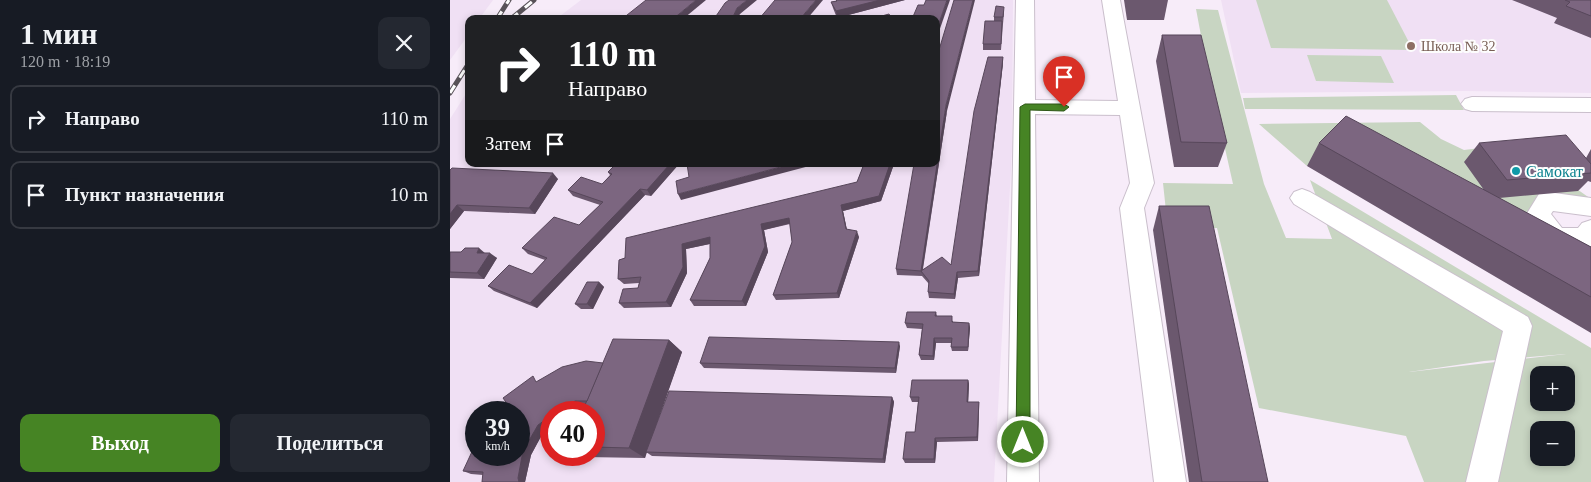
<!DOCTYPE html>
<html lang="ru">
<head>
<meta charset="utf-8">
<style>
  :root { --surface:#171b24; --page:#242831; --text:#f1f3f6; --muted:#9ea1a6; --line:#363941; --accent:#468424 }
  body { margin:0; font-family:"Times New Roman",serif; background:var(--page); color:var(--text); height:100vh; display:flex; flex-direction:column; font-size:19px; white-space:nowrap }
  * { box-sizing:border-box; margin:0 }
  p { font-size:16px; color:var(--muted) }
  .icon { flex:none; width:28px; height:28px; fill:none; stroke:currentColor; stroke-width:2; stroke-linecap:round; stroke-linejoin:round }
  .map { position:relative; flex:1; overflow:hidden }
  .details { display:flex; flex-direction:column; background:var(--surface); width:450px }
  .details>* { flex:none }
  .guide { position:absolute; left:15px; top:15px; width:475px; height:152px; border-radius:10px; box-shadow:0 2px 8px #0003; background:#202124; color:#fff; overflow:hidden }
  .controls { position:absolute; left:1080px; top:366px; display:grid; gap:10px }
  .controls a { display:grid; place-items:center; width:45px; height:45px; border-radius:10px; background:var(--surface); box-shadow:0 2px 8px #0003; font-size:25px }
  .speed { position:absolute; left:15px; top:401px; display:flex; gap:10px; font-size:25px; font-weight:700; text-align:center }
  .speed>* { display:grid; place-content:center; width:65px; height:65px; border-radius:50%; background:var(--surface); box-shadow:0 2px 8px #0003; line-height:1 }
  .speed small { font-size:12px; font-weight:400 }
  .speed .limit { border:8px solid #d22; background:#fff; color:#111 }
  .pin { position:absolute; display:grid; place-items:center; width:42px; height:42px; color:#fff; margin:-51px -21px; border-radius:50% 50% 50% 0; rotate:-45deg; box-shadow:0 0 5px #0007 }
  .pin .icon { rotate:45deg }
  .me { position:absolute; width:55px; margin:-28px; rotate:0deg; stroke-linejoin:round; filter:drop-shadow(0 0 4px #0008) }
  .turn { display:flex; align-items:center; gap:18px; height:105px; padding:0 20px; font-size:22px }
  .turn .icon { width:65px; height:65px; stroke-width:2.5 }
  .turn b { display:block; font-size:35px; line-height:42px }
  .then { display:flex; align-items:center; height:48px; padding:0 20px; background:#0003; gap:10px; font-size:19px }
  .round { display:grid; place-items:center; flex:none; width:52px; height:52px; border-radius:10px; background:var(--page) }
  .summary { display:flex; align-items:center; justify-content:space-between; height:85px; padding:0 20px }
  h1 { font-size:30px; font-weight:600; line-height:38px }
  .button { display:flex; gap:10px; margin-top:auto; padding:10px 20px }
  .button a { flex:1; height:58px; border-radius:10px; background:var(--accent); color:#fff; font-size:20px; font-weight:600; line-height:58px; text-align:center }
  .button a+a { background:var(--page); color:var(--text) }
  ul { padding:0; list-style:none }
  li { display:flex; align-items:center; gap:15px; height:68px; margin:0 10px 8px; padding:0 10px; border:2px solid var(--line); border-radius:10px }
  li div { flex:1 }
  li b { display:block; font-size:19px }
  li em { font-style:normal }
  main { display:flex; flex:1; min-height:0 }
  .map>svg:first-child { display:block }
</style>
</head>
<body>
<main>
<section class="details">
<div class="summary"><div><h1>1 мин</h1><p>120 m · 18:19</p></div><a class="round"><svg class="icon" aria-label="close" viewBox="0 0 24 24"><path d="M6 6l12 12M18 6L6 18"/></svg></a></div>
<ul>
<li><svg class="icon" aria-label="right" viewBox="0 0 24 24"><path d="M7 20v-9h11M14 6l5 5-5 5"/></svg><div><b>Направо</b></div><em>110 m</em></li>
<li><svg class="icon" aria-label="arrive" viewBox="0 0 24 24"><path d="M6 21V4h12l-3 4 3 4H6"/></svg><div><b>Пункт назначения</b></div><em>10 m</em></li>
</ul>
<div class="button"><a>Выход</a><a>Поделиться</a></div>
</section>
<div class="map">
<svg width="1141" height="482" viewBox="0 0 1141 482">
  <rect width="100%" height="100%" fill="#f7ecf9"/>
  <g fill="#f0e0f4" fill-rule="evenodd">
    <path d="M0,0H43L29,19H19V34L0,60Z"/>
    <path d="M131,0H563L562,151L544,482H0V119L19,89V164H486V19H106ZM26,412H69V455H26ZM101,412H144V455H101Z"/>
    <path d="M771,0H1141V93L1015,91L791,93Z"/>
  </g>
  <g fill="#c8d5c2" fill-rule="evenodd">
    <path d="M806,0H937L963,50L821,48Z"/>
    <path d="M746,9L768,10L814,184L836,238L882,239L860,180L1141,348V482H974L956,436L809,408L767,228L718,230L713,183L783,184L758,73ZM1116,354L959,372L1034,361ZM1089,375H1116V402H1089ZM1089,430H1116V458H1089Z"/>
    <path d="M857,55L931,56L944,83L866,81Z"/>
    <path d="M1006,95L1014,110L795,109L793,98Z"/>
    <path d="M970,122L991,139L1014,150L1063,144L1141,199L1097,201L1106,238L1141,233V283L884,140L857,166L809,124Z"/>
  </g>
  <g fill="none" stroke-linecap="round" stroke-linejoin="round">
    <defs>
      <g id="minor">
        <path d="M566,0H584L585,100L668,101L652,0H670L704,183L694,208L736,482H704L670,208L680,183L670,115L585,114L589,482H557Z"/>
        <path d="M1022,97L1141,98V112L1022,111L1015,109L1011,104L1015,99Z"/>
        <path d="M852,189L860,192L1078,317L1082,326L1048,482H1016L1053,331L844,204L840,198L844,192Z"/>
        <path d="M1097,192L1141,198V216L1103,211L1101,214L1112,228H1128L1132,223L1141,220V246C1131,249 1106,252 1097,245C1089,239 1081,224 1076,215L1089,194Z"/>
      </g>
    </defs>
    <use href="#minor" stroke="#cabfcc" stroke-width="2"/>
    <use href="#minor" fill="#fff" fill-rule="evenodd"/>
    <defs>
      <g id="rail">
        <path d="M47,19L59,0"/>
        <path d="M61,19L84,0"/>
        <path d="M0,93L19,63"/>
      </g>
    </defs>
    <use href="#rail" stroke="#585258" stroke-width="5"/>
    <use href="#rail" stroke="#fdfdfd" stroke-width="3" stroke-dasharray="9" stroke-linecap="butt"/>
  </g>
  <g fill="#6b586e">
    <path d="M386,0H455L387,18L383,8L381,2L386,1Z"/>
    <path d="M674,0H718L714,20H677Z"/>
    <path d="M1062,0H1141V38L1104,23L1107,18Z"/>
    <path d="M554,13L553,24L551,50H533V44L544,21V17Z"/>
    <path d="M712,35L777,143L768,167H724L706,61Z"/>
    <path d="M553,57V63L529,276L508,278L505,299L479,298L478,292L479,284L472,276L447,275L446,269L497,111L473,269L501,265Z"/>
    <path d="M869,143L1034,190L1014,162L1029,143L1136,158L1141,149V182L1138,181L1128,191L1049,198L1141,247V333L857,166Z"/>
    <path d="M229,164L201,196L195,195L87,308L44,291L38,286L82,274L95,260L78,254L72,248L129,225L150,205L123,196L118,190L152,184L160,175L158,172Z"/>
    <path d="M414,164H444L431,201L393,211L397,230L409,237L389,298L326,300L323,295L342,242L340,224L314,230L318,252L296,306H244L240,300L260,258V244L236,249L237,273L221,307L174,308L169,303L188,288L189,283L174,284L168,279L169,260L407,182Z"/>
    <path d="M0,170L108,179L85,214L14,211L0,229Z"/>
    <path d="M709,206L818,482H739L703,230Z"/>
    <path d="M0,252L35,253L47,258L34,279L0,278Z"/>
    <path d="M149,282L154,287L143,309H131L125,304Z"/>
    <path d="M486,312L487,316L503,321V322L519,323L520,328L518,351H502L501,347V343H486L484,360H471L469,355L472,329L457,328L455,323Z"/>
    <path d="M219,340L232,352L205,427L442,397L444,402L435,463L202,456L196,452L195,458L135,457L131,455H144V412L135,405H131L120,412H101V425L95,429L81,455L75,482H32L33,475L21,474L13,471L69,455L89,380L153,363Z"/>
    <path d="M450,346L446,373L254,368L250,363Z"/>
    <path d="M518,380L519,384L518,402H529V407L528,441L487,442L485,463H455L453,459L465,432L468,402H462L460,397Z"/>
  </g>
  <g fill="#57475a">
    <path d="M246,0H256L233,19H223Z"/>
    <path d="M297,0H307L290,14L287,19H282L287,8Z"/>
    <path d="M366,0H373L357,19H350Z"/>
    <path d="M430,0H455L387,18L386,11Z"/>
    <path d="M497,0H500L486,40V32Z"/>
    <path d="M523,0H525L497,111L472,273L471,271L496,105Z"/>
    <path d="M553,57V63L529,276L528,271Z"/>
    <path d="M220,164H229L201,196L197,190Z"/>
    <path d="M342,164H367L231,200L228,194Z"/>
    <path d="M440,164H444L431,201L393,211L398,235L396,229L391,205Z"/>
    <path d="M103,173L108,179L85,214L79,208Z"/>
    <path d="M190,189L195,195L87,308L80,303Z"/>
    <path d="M7,205L14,211L0,229V214Z"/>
    <path d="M339,218L341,223L314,230L318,252L296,306L292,301L311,224Z"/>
    <path d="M407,231L409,237L389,298L387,293Z"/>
    <path d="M260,237L264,243L236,249L237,273L221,307L216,302L232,244Z"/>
    <path d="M29,248L36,254L27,253Z"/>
    <path d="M40,253L47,258L34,279L27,273Z"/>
    <path d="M507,272L508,278L505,299L504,294Z"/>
    <path d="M149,282L154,287L143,309L137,304Z"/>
    <path d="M519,323L520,328L518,351V347Z"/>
    <path d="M484,338L486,343L484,360L483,356Z"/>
    <path d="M219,340L232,352L195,458L179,448Z"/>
    <path d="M449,342L450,346L446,373L445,368Z"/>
    <path d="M518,380L519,384L518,407L517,402Z"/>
    <path d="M442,397L444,402L435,463L433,459Z"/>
    <path d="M125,401L131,405L120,412H107Z"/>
    <path d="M529,402V407L528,441L527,437Z"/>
    <path d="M101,416V425L95,429L81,455L75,482H69L68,478L73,451L88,425Z"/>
    <path d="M485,438L487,442L485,463L484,459Z"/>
  </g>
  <g fill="#7c6680" stroke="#57475a">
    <path d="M196,0H246L223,19H172Z"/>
    <path d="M279,0H297L287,8L282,19H264L275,3Z"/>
    <path d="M325,0H366L350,19H309Z"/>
    <path d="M386,0H430L386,11L381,2L387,1Z"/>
    <path d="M476,0H497L486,32V19H462L468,5H474Z"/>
    <path d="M504,0H523L496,105L471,271L446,269L464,164H486V60Z"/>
    <path d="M1115,0H1141V16L1116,6L1120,2Z"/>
    <path d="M546,6L554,7L553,17H544Z"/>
    <path d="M439,14L442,19H421Z"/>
    <path d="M535,21H552L551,44H533Z"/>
    <path d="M712,35H751L777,143L731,142Z"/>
    <path d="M538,57H553L528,271L507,272L504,294L478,292L479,281L471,271L492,257L501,265L524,111Z"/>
    <path d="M896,116L1141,247V297L869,143Z"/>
    <path d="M1116,135L1141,164V173L1057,180L1029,143Z"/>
    <path d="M166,164H220L197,190L190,189L80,303L38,286L59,265L82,274L97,258L72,248L104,217L129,225L153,202L118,190L131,177L152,184L162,174L158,172Z"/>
    <path d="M237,164H342L228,194L226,181L239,177Z"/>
    <path d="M414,164H440L429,196L391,205L396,229L407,231L387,293L323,295L342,242L339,218L311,224L315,246L292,301L240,300L260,258V237L232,244L233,267L216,302L169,303L173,289L188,288L191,277L168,279L169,260L175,258L176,238L407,182Z"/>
    <path d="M2,168L103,173L79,208L7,205L0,214V170Z"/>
    <path d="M709,206H759L818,482H752Z"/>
    <path d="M15,248H29L27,253H40L27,273L0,272V252H11Z"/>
    <path d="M137,282H149L137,304H125Z"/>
    <path d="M457,312H486L485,316H502V322L519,323L518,347H501L502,338H484L483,356L469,355L473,324L455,323Z"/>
    <path d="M259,337L449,342L445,368L250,363Z"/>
    <path d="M163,339L219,340L179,448L144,447V412H132Z"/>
    <path d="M136,361L153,363L137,401H125L107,412H101V416L88,425L73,451L68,478L69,482H32L33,472L13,471L26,443V455H69V412H54L58,405L53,398L83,376L86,382L112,367Z"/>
    <path d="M462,380H518L517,402H529L527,437L485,438L484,459H453L456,432H465L469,397H460Z"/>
    <path d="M219,391L442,397L433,459L196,452Z"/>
  </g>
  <path fill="#468424" stroke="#2e5617" d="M575,104H614L619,107L614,111L580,110V442L578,447L573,449L568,447L566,442L570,107Z"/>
  <circle fill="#8d6e63" stroke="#fdfdfd" stroke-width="2" cx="961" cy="46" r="5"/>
  <circle fill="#0f9aa8" stroke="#fdfdfd" stroke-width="2" cx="1066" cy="171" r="5"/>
  <g text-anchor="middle" stroke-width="4" stroke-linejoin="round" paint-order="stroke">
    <g font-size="14" fill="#785e54" stroke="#fdfdfd" text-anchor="start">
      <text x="971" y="51">Школа № 32</text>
    </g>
    <g font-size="16" fill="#0d838f" stroke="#fdfdfd" text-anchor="start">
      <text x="1076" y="177">Самокат</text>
    </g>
  </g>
</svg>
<div class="controls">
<a>+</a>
<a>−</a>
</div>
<div class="speed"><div>39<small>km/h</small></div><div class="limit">40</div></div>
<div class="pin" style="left:614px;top:107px;background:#d93025"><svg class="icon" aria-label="arrive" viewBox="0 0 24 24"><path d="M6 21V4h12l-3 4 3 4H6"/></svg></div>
<svg class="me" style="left:573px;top:442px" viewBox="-20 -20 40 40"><circle r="17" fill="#468424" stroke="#fff" stroke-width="3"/><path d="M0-11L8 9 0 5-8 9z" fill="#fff"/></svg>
<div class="guide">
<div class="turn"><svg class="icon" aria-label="right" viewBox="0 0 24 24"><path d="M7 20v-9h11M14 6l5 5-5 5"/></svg><div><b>110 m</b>Направо</div></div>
<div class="then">Затем<svg class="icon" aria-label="arrive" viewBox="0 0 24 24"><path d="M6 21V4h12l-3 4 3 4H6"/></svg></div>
</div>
</div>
</main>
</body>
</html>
